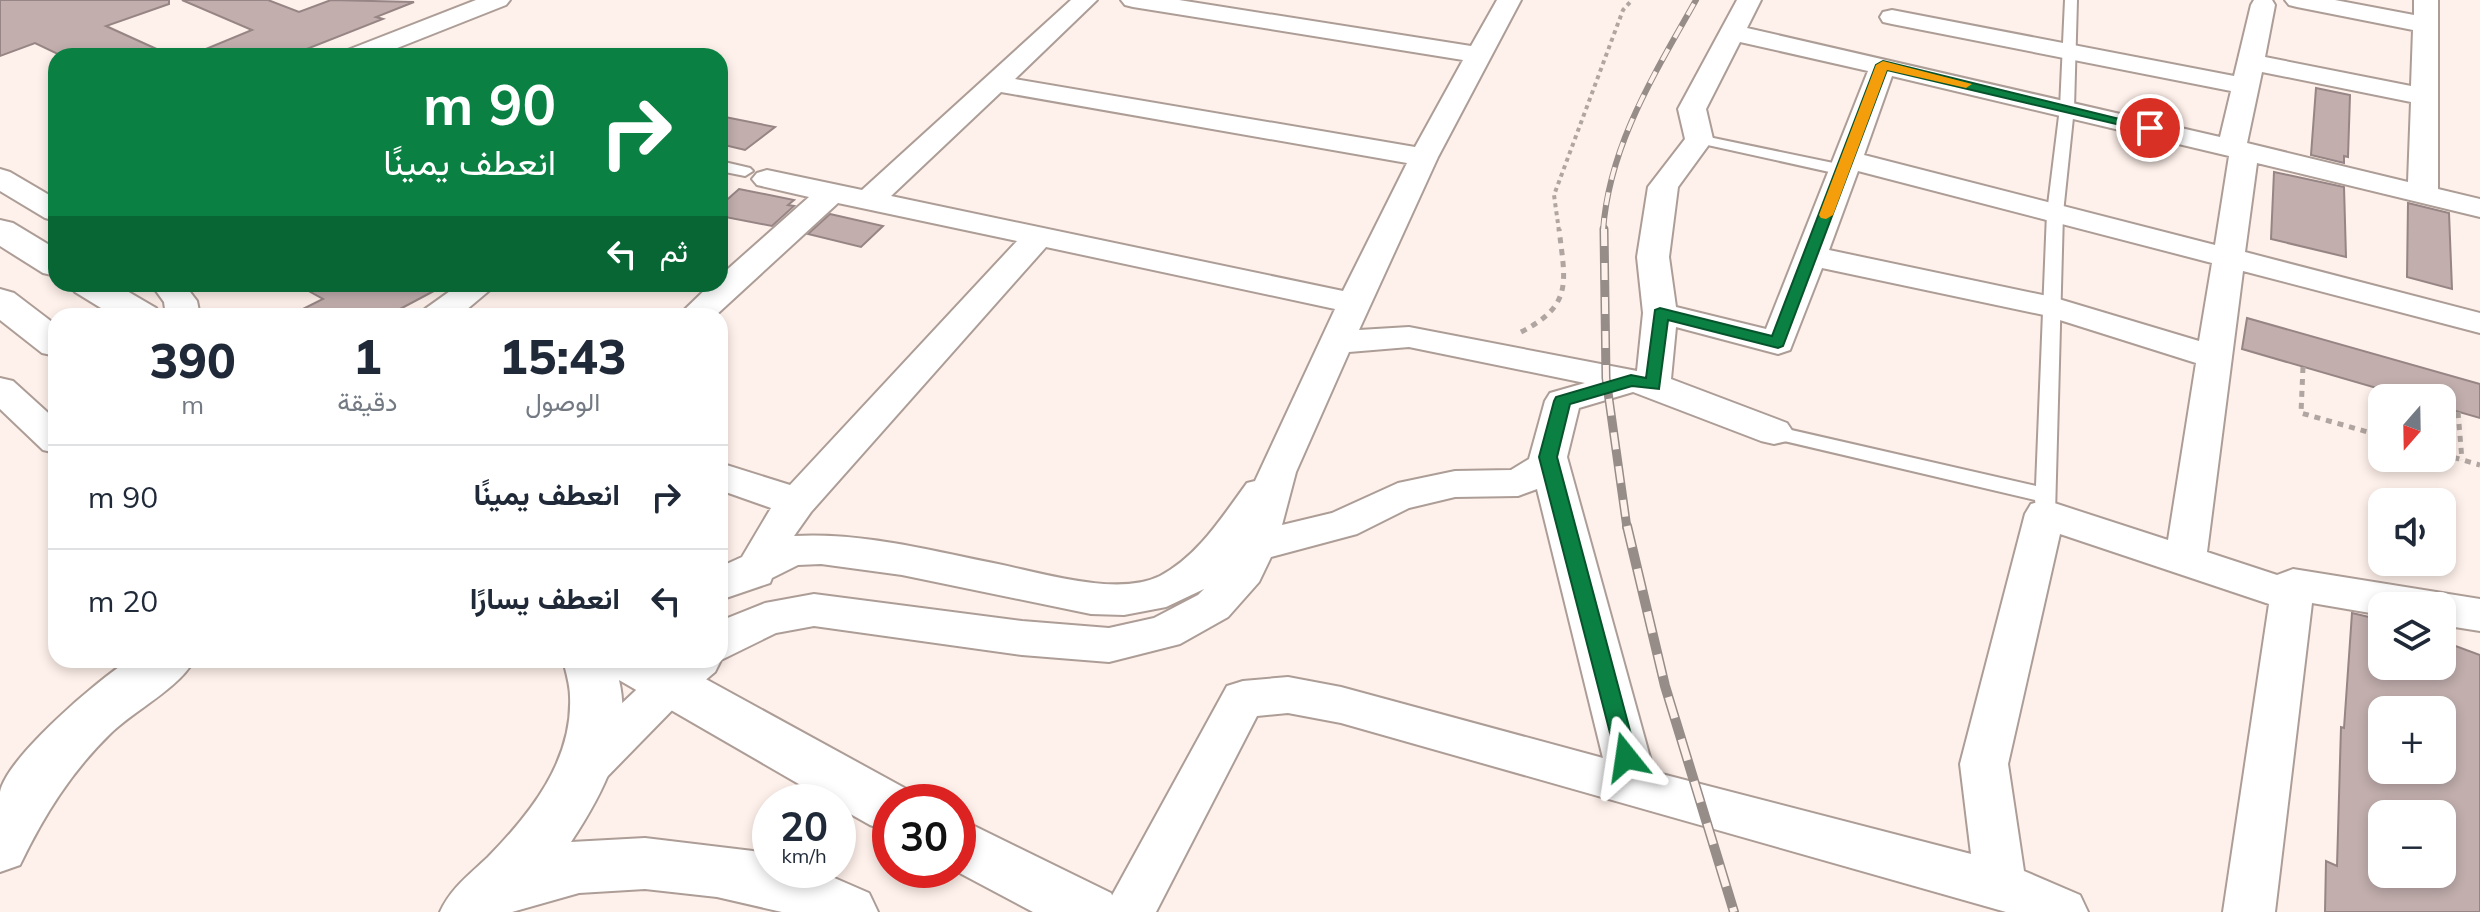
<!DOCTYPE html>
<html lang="ar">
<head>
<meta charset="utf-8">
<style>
  :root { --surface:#fff; --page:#f2f2f3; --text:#1f2937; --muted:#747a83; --line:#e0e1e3 }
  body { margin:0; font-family:Mulish,Vazirmatn,sans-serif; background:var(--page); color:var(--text); direction:rtl; height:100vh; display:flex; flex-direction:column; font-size:30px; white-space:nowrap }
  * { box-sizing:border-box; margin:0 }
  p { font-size:26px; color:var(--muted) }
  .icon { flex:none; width:44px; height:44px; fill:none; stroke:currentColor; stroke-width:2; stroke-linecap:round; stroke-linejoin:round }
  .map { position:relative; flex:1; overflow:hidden; direction:ltr }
  .panel { position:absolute; left:48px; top:308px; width:680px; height:360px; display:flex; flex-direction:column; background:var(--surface); border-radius:24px; box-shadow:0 4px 12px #0003; direction:rtl }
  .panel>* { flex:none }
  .banner { position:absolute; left:48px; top:48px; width:680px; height:244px; border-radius:24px; box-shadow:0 4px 12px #0003; direction:rtl; background:#0b8043; color:#fff; overflow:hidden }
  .needle { width:52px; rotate:200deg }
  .fabs { position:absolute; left:2368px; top:384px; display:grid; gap:16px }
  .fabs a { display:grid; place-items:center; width:88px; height:88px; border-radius:16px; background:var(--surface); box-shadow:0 4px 12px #0003; font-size:40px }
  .speed { position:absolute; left:752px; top:784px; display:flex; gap:16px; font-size:40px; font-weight:700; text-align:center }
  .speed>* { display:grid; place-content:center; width:104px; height:104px; border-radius:50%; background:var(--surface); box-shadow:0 4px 12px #0003; line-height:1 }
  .speed small { font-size:20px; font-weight:400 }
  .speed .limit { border:12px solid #d22; background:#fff; color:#111 }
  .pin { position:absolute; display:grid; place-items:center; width:68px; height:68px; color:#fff; margin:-34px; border:4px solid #fff; border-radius:50%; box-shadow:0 2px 8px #0007 }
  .me { position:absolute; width:88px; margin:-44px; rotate:345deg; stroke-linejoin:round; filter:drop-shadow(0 0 6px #0008) }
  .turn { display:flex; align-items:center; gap:28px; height:168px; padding:0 40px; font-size:36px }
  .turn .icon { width:104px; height:104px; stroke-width:2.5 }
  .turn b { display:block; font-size:56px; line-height:68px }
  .then { display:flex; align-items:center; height:76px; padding:0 40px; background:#0003; gap:16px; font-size:30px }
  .eta { display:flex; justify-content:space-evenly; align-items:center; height:136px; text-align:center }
  .eta b { font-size:48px; font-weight:800; line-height:56px }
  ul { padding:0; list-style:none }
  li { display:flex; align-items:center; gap:24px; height:104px; padding:0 40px; border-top:2px solid var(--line) }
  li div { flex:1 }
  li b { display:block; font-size:30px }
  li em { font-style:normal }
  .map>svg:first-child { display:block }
</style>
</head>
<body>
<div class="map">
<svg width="2480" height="912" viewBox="0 0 2480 912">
  <rect width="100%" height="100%" fill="#fef0ea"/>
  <g fill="#c1aead" stroke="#968584" stroke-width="2" fill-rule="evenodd">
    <path d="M0,0H169V4L106,26L172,56H62L35,43L0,56Z"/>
    <path d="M182,0H268L299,12L331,0L414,2L376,17L383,19L289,56H189L252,30Z"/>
    <path d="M2316,88L2350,95L2348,157L2344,156V163L2311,155Z"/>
    <path d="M720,116L775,127L745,150L720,144Z"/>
    <path d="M2274,172L2344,187L2346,257L2271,239Z"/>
    <path d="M739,189L794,200L788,205L794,206L772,226L720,216V206Z"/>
    <path d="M2408,203L2449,213L2452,289L2407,277Z"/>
    <path d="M830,214L883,226L861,247L808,234Z"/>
    <path d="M296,284H447L387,316H289L323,299Z"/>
    <path d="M2247,318L2480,384V418L2442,407V398H2411L2242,349Z"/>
    <path d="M2352,613L2382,620V666H2442V641L2480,655V912H2325L2326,861L2337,866L2341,727L2344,728ZM2382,710H2442V770H2382ZM2382,814H2442V874H2382Z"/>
  </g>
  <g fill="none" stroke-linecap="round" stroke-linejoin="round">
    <defs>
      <g id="lane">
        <path d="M2065,0H2077L2074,108L2063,213L2055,514L2052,519H2038L2035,500L1767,437L1764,432L1774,426L2036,486L2047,213L2060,108Z"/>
        <path d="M1699,135L1843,165L1851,170L1843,175L1694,142L1692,139Z"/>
        <path d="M720,161L750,168L753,171L745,176L720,171Z"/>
      </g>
      <g id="street">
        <path d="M476,0H510L506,5L377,56H341L345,51Z"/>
        <path d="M1071,0H1097L1015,79L1415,147L1463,60L1133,7L1125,5L1121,0H1179L1471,46L1497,0H1521L1438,157L1359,330L1409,327L1637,371L1643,313L1637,257L1648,187L1685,139L1678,109L1737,0H1761L1747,28L2220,137L2231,91L1892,24L1883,22L1880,17L1883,12L1892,10L2234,76L2251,5L2254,0H2272L2275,5L2265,57L2411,86L2413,30L2297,7L2289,5L2285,0H2335L2414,15V0H2438V189L2480,199V217L2257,163L2245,252L2480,313V333L2243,271L2207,552L2277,575L2293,569L2480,599V631L2442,625V606H2382V615L2312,603L2275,912H2223L2269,604L2060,534L2008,764L2024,871L2080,895L2088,912H2006L1341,723L1288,713L1257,716L1156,912H1103L1227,686L1243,681L1288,677L1341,687L1603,758L1537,489L1518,496L1455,497L1409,508L1357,534L1271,557L1259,582L1228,617L1180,644L1109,662L1022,655L814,626L776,633L721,660L715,672L684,698L601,783L584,789L567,783L560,769L567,755L668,660H720V621L765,603L814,594L1022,621L1109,628L1154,618L1198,595L1204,589L1166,607L1124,615L1091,614L902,575L821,564L798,565L772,578L770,583L720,600V567L742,557L771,508L720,490V463L790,485L1017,241L838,203L715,316H678L711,284H720V276L809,197L757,185L752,179L757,173L767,170L862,190ZM1740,42L1868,71L1766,329L1676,307L1669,257L1678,187L1713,139L1706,109ZM2262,72L2411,102L2408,182L2247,143ZM1892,76L2229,156L2215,245L1864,155ZM1001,92L1407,163L1343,291L891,196ZM1858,171L2212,263L2199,341L2052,297L1829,250ZM1046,247L1335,309L1255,481L1247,483C1222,517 1198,556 1160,576C1118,597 1042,573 998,564C932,551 862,532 794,536L811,512ZM1822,268L2044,315L2196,363L2168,540L2045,500L2031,504L2025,514L1960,764L1971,854L1654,772L1567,457L1579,408L1633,392L1761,441L1774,444L1787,441L1793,432L1787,423L1671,379L1676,327L1778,354L1790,350ZM1409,347L1585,383L1550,393L1545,401L1529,459L1511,470L1455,471L1398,483L1332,513L1282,525L1296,472L1349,352Z"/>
        <path d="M0,169L10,172L56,199V221L45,218L0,191Z"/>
        <path d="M151,284H184L197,301L200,316H166L164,302Z"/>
        <path d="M460,284H497L459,316H420L425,309Z"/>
        <path d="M0,378L13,381L56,420V453L43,450L0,409Z"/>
      </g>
      <g id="secondary">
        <path d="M0,220L13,223L56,249V276L43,273L0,246Z"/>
        <path d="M69,284H115L156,308L162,316H114L75,292Z"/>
        <path d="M0,289L14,293L56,325V356L42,353L0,320Z"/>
        <path d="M129,660H194C179,688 135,710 111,733C71,772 44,815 20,865L0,872C0,847 0,817 0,792C7,757 98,680 129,660Z"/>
        <path d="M563,660H671L910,791L915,802H890V832L870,825L838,807V802H830L619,680C633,738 602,795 571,842L645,838L753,851L770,856V870H816L869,893L878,912H782L717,897L645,889L579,893L512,912H440C451,888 469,875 488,857C530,814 573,761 570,696C570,685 566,672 563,660Z"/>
        <path d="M958,818L1111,893L1120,912H1033L954,870H958Z"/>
      </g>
    </defs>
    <use href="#lane" stroke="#ad9d97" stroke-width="4"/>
    <use href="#street" stroke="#ad9d97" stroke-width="4"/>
    <use href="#secondary" stroke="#ad9d97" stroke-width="4"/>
    <path stroke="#b0a5a0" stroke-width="4" stroke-dasharray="4 4" stroke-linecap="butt" d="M1559,231L1554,195L1623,10L1632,0"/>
    <g stroke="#b0a5a0" stroke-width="5" stroke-dasharray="6 6" stroke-linecap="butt">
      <path d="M1521,332C1574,305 1565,281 1559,229"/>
      <path d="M2303,367L2301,413L2382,436"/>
      <path d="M2458,412L2462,460"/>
      <path d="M2442,454L2480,465"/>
    </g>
    <use href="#lane" fill="#fff" fill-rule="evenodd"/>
    <use href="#street" fill="#fff" fill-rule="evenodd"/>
    <use href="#secondary" fill="#fff" fill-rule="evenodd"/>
    <defs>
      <path id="rail-far2" d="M1603,231C1609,145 1655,73 1696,0"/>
      <path id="rail-far1" d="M1604,229L1606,378L1627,528"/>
      <path id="rail" d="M1627,526L1665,686L1734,912"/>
    </defs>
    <use href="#rail-far2" stroke="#968c88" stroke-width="6"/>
    <use href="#rail-far1" stroke="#968c88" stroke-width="9"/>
    <use href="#rail" stroke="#968c88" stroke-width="10"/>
    <use href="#rail-far2" stroke="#fef0ea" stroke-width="4" stroke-dasharray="13" stroke-linecap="butt"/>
    <use href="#rail-far1" stroke="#fef0ea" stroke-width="6" stroke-dasharray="17" stroke-linecap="butt"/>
    <use href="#rail" stroke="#fef0ea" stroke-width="7" stroke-dasharray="22" stroke-linecap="butt"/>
  </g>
  <path fill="#0b8043" stroke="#07532c" stroke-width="2" d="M1883,61L2156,128L2150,132L1887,70L1783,346L1778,348L1668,320L1659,389L1632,386L1570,404L1557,457L1637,757L1634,764L1626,767L1618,764L1539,457L1554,401L1556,397L1631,375L1646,378L1655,310L1660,308L1772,336L1876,65Z"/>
  <path fill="#f59e0b" d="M1883,61L1972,84L1966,88L1887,70L1833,215L1826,219L1821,218L1819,215L1876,65Z"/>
</svg>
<div class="fabs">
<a><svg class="needle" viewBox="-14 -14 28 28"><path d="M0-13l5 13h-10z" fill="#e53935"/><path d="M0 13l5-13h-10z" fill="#747a83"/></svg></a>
<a><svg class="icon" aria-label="sound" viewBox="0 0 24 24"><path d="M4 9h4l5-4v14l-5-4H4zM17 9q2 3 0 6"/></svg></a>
<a><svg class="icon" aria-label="layers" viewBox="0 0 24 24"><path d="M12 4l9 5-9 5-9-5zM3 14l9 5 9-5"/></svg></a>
<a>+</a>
<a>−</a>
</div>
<div class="speed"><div>20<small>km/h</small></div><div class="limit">30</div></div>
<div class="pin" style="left:2150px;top:128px;background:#d93025"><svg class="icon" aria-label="arrive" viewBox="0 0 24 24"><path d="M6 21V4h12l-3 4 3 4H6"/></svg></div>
<svg class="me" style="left:1626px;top:757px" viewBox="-20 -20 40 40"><path d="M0-17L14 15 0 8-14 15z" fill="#0b8043" stroke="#fff" stroke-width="4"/></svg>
<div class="banner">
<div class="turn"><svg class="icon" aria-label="right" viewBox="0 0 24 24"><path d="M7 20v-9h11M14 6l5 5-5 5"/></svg><div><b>90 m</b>انعطف يمينًا</div></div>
<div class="then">ثم<svg class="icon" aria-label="left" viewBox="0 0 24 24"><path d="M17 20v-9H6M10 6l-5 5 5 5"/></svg></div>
</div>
<section class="panel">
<div class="eta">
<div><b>15:43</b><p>الوصول</p></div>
<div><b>1</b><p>دقيقة</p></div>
<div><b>390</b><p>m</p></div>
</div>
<ul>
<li><svg class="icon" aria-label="right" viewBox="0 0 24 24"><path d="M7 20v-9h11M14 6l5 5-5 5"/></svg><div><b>انعطف يمينًا</b></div><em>90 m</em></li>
<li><svg class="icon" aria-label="left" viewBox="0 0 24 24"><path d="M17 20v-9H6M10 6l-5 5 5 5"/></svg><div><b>انعطف يسارًا</b></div><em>20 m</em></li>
</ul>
</section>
</div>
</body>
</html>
